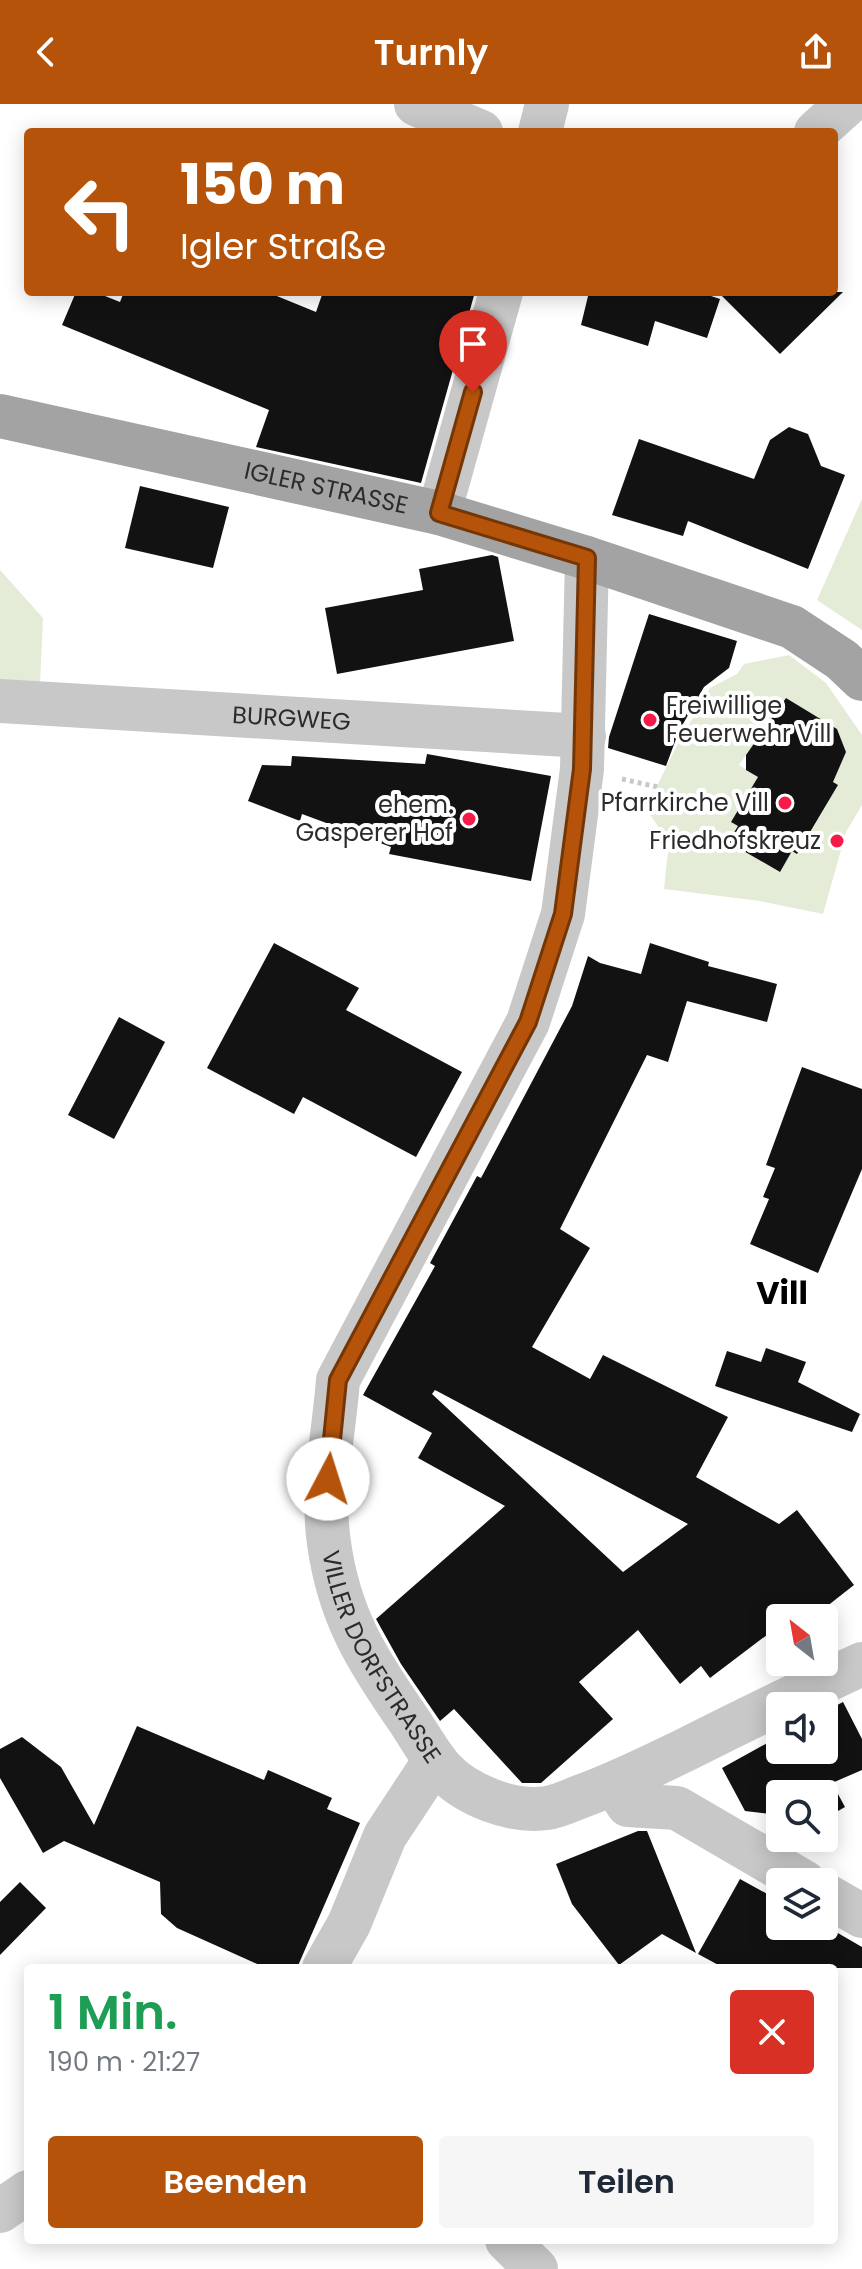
<!DOCTYPE html>
<html lang="de">
<head>
<meta charset="utf-8">
<style>
  :root { --surface:#fff; --page:#f6f6f7; --text:#1f2937; --muted:#747a83; --accent:#b45309 }
  body { margin:0; font-family:Poppins,sans-serif; background:var(--page); color:var(--text); height:100vh; display:flex; flex-direction:column; font-size:30px; white-space:nowrap }
  * { box-sizing:border-box; margin:0 }
  p { font-size:26px; color:var(--muted) }
  .icon { flex:none; width:44px; height:44px; fill:none; stroke:currentColor; stroke-width:2; stroke-linecap:round; stroke-linejoin:round }
  .map { position:relative; flex:1; overflow:hidden }
  .sheet { position:absolute; left:24px; top:1860px; width:814px; height:280px; display:flex; flex-direction:column; background:var(--surface); border-radius:8px; box-shadow:0 4px 20px #0003 }
  .sheet>* { flex:none }
  .top-card { position:absolute; left:24px; top:24px; width:814px; height:168px; border-radius:8px; box-shadow:0 4px 20px #0003; background:#b45309; color:#fff; overflow:hidden }
  .needle { width:52px; rotate:329deg }
  .controls { position:absolute; left:766px; top:1500px; display:grid; gap:16px }
  .controls a { display:grid; place-items:center; width:72px; height:72px; border-radius:8px; background:var(--surface); box-shadow:0 4px 20px #0003; font-size:40px }
  .pin { position:absolute; display:grid; place-items:center; width:68px; height:68px; color:#fff; margin:-82px -34px; border-radius:50% 50% 50% 0; rotate:-45deg; box-shadow:0 0 8px #0007 }
  .pin .icon { rotate:45deg }
  .me { position:absolute; width:88px; margin:-44px; rotate:5deg; stroke-linejoin:round; filter:drop-shadow(0 0 6px #0008) }
  .turn { display:flex; align-items:center; gap:28px; height:168px; padding:0 24px; font-size:36px }
  .turn .icon { width:104px; height:104px; stroke-width:2.5 }
  .turn b { display:block; font-size:56px; line-height:68px }
  .round { display:grid; place-items:center; flex:none; width:84px; height:84px; border-radius:8px; background:var(--page) }
  .head { display:flex; align-items:center; justify-content:space-between; height:136px; padding:0 24px }
  h1 { font-size:48px; font-weight:600; line-height:60px; color:#1e9e55 }
  .button { display:flex; gap:16px; margin-top:auto; padding:16px 24px }
  .button a { flex:1; height:92px; border-radius:8px; background:var(--accent); color:#fff; font-size:32px; font-weight:600; line-height:92px; text-align:center }
  .button a+a { background:var(--page); color:var(--text) }
  header { display:flex; justify-content:space-between; align-items:center; height:104px; padding:0 24px; background:var(--accent); color:#fff; font-size:36px; font-weight:600 }
  .map>svg:first-child { display:block }
</style>
</head>
<body>
<header><svg class="icon" aria-label="back" viewBox="0 0 24 24"><path d="M15 5l-7 7 7 7"/></svg>Turnly<svg class="icon" aria-label="share" viewBox="0 0 24 24"><path d="M12 15V3M7 8l5-5 5 5M5 13v7h14v-7"/></svg></header>
<div class="map">
<svg width="862" height="2165" viewBox="0 0 862 2165">
  <rect width="100%" height="100%" fill="#fff"/>
  <g fill="#e4ebd7" fill-rule="evenodd">
    <path d="M862,395V526L817,496Z"/>
    <path d="M0,466L43,514L40,580L0,576Z"/>
    <path d="M789,551L826,579L862,631V701L846,728L823,810L760,797L664,785L669,738L646,705L675,645L710,584L737,570L744,560ZM786,594L837,625L846,648L833,678L838,681L798,749L792,747L779,768L728,737L738,722L732,718L758,673L739,661Z"/>
  </g>
  <g fill="#121212" fill-rule="evenodd">
    <path d="M76,188H95L120,198L124,188H267L316,208L323,188H475L421,379L256,343L269,306L62,221Z"/>
    <path d="M589,188H699L720,195L707,234L655,217L648,242L581,221Z"/>
    <path d="M718,188H843L780,250Z"/>
    <path d="M789,323L808,330L821,362L845,371L808,465L688,417L683,432L612,411L639,335L754,375L770,336Z"/>
    <path d="M140,382L229,403L213,464L125,444Z"/>
    <path d="M492,451L498,453L514,537L337,570L325,504L423,486L419,465Z"/>
    <path d="M649,510L737,537L729,564L704,583L679,627L666,662L608,644L609,633Z"/>
    <path d="M786,594L837,625L846,648L833,678L838,681L797,750L792,747L780,768L728,738L738,722L731,718L758,673L746,666V651Z"/>
    <path d="M427,650L551,672L531,777L389,750L391,743L302,710L300,717L248,697L262,661L291,662L292,652L425,660Z"/>
    <path d="M274,839L359,884L346,906L462,968L416,1053L303,993L294,1010L207,964Z"/>
    <path d="M650,839L709,858L708,862L777,880L767,918L687,897L668,958L647,951L560,1125L590,1144L532,1243L590,1275L603,1251L728,1313L696,1373L779,1420L797,1406L854,1481L812,1514H780V1521L710,1574L701,1562L680,1580L638,1526L579,1578L613,1615L541,1679H522L454,1605L440,1617L401,1560L376,1515L505,1402L418,1354L432,1329L363,1291L435,1162L430,1159L477,1072L481,1074L572,902L588,852L600,859L641,870ZM435,1286L688,1420L623,1468L432,1290Z"/>
    <path d="M119,913L165,938L114,1035L68,1011Z"/>
    <path d="M802,963L862,985V1065L818,1169L750,1140L769,1095L763,1093L775,1064L766,1061Z"/>
    <path d="M766,1244L806,1258L798,1278L860,1310L852,1328L715,1282L727,1247L761,1258Z"/>
    <path d="M843,1598L862,1635V1666L832,1679L845,1703L824,1715V1690H780V1711L745,1707L722,1664L780,1632V1646H824V1608Z"/>
    <path d="M137,1622L264,1676L268,1666L332,1694L327,1705L360,1719L297,1864H266L177,1824L161,1810L160,1778L64,1737L43,1749L0,1674V1645L22,1633L61,1663L94,1721Z"/>
    <path d="M638,1727H647L696,1849L662,1830L619,1861L572,1800L556,1760Z"/>
    <path d="M740,1775L780,1797V1822L824,1821L862,1843V1864H724L698,1850Z"/>
    <path d="M20,1778L46,1804L0,1851V1798Z"/>
  </g>
  <g fill="none" stroke-linecap="round" stroke-linejoin="round">
    <path stroke="#c8c8c8" stroke-width="5" stroke-dasharray="4 4" stroke-linecap="butt" d="M622,675L658,683"/>
    <g stroke="#c8c8c8" stroke-width="44">
      <path d="M416,0L481,28"/>
      <path d="M540,28L547,0"/>
      <path d="M816,28L847,0"/>
      <path d="M439,409L501,188"/>
      <path id="s1" d="M587,454L582,665L563,810L528,918L338,1276C334,1330 321,1385 329,1439C339,1512 367,1556 408,1615C419,1631 429,1650 442,1665C466,1691 511,1709 547,1704C559,1702 571,1696 582,1692C618,1679 652,1662 687,1645C745,1616 803,1587 862,1560"/>
      <path id="s2" d="M0,597L584,632"/>
      <path d="M614,1680L628,1701L677,1704L804,1778"/>
      <path d="M824,1790L862,1812"/>
      <path d="M324,1864L349,1820L385,1732L435,1656"/>
      <path d="M0,2107L28,2088"/>
      <path d="M507,2136L536,2165"/>
    </g>
    <path stroke="#a3a3a3" stroke-width="44" id="s3" d="M0,312L439,409L587,454L792,523L842,556L862,575"/>
  </g>
  <g fill="none" stroke-linecap="round" stroke-linejoin="round">
    <defs>
      <path id="route" d="M328,1375L338,1276L528,918L563,810L582,665L587,454L439,409L473,288"/>
    </defs>
    <use href="#route" stroke="#753606" stroke-width="20"/>
    <use href="#route" stroke="#b45309" stroke-width="14"/>
  </g>
  <g fill="#f51a48" stroke="#fff" stroke-width="3">
    <circle cx="650" cy="616" r="8"/>
    <circle cx="785" cy="699" r="8"/>
    <circle cx="469" cy="715" r="8"/>
    <circle cx="837" cy="737" r="8"/>
  </g>
  <g text-anchor="middle" stroke-width="8" stroke-linejoin="round" paint-order="stroke">
    <g font-size="24" fill="#2b2b2b" stroke="#fff">
      <text dy="8" stroke="none"><textPath href="#s3" startOffset="334">IGLER STRASSE</textPath></text>
      <text dy="8" stroke="none"><textPath href="#s2" startOffset="292">BURGWEG</textPath></text>
      <text dy="8" stroke="none"><textPath href="#s1" startOffset="1166">VILLER DORFSTRASSE</textPath></text>
    </g>
    <g font-size="24" fill="#2b2b2b" stroke="#fff" text-anchor="end">
      <text x="666" y="610" text-anchor="start">Freiwillige<tspan x="666" dy="28">Feuerwehr Vill</tspan></text>
      <text x="769" y="707">Pfarrkirche Vill</text>
      <text x="453" y="709">ehem.<tspan x="453" dy="28">Gasperer Hof</tspan></text>
      <text x="821" y="745">Friedhofskreuz</text>
    </g>
    <g font-size="32" font-weight="bold" fill="#000" stroke="#fff">
      <text x="782" y="1200">Vill</text>
    </g>
  </g>
</svg>
<div class="controls">
<a><svg class="needle" viewBox="-14 -14 28 28"><path d="M0-13l5 13h-10z" fill="#e53935"/><path d="M0 13l5-13h-10z" fill="#747a83"/></svg></a>
<a><svg class="icon" aria-label="sound" viewBox="0 0 24 24"><path d="M4 9h4l5-4v14l-5-4H4zM17 9q2 3 0 6"/></svg></a>
<a><svg class="icon" aria-label="search" viewBox="0 0 24 24"><circle cx="10" cy="10" r="6"/><path d="M15 15l6 6"/></svg></a>
<a><svg class="icon" aria-label="layers" viewBox="0 0 24 24"><path d="M12 4l9 5-9 5-9-5zM3 14l9 5 9-5"/></svg></a>
</div>
<div class="pin" style="left:473px;top:288px;background:#d93025"><svg class="icon" aria-label="arrive" viewBox="0 0 24 24"><path d="M6 21V4h12l-3 4 3 4H6"/></svg></div>
<svg class="me" style="left:328px;top:1375px" viewBox="-20 -20 40 40"><circle r="19" fill="#fff"/><path d="M0-13L10 11 0 6-10 11z" fill="#b45309"/></svg>
<div class="top-card">
<div class="turn"><svg class="icon" aria-label="left" viewBox="0 0 24 24"><path d="M17 20v-9H6M10 6l-5 5 5 5"/></svg><div><b>150 m</b>Igler Straße</div></div>
</div>
<section class="sheet">
<div class="head"><div><h1>1 Min.</h1><p>190 m · 21:27</p></div><a class="round" style="background:#d93025;color:#fff"><svg class="icon" aria-label="close" viewBox="0 0 24 24"><path d="M6 6l12 12M18 6L6 18"/></svg></a></div>
<div class="button"><a>Beenden</a><a>Teilen</a></div>
</section>
</div>
</body>
</html>
